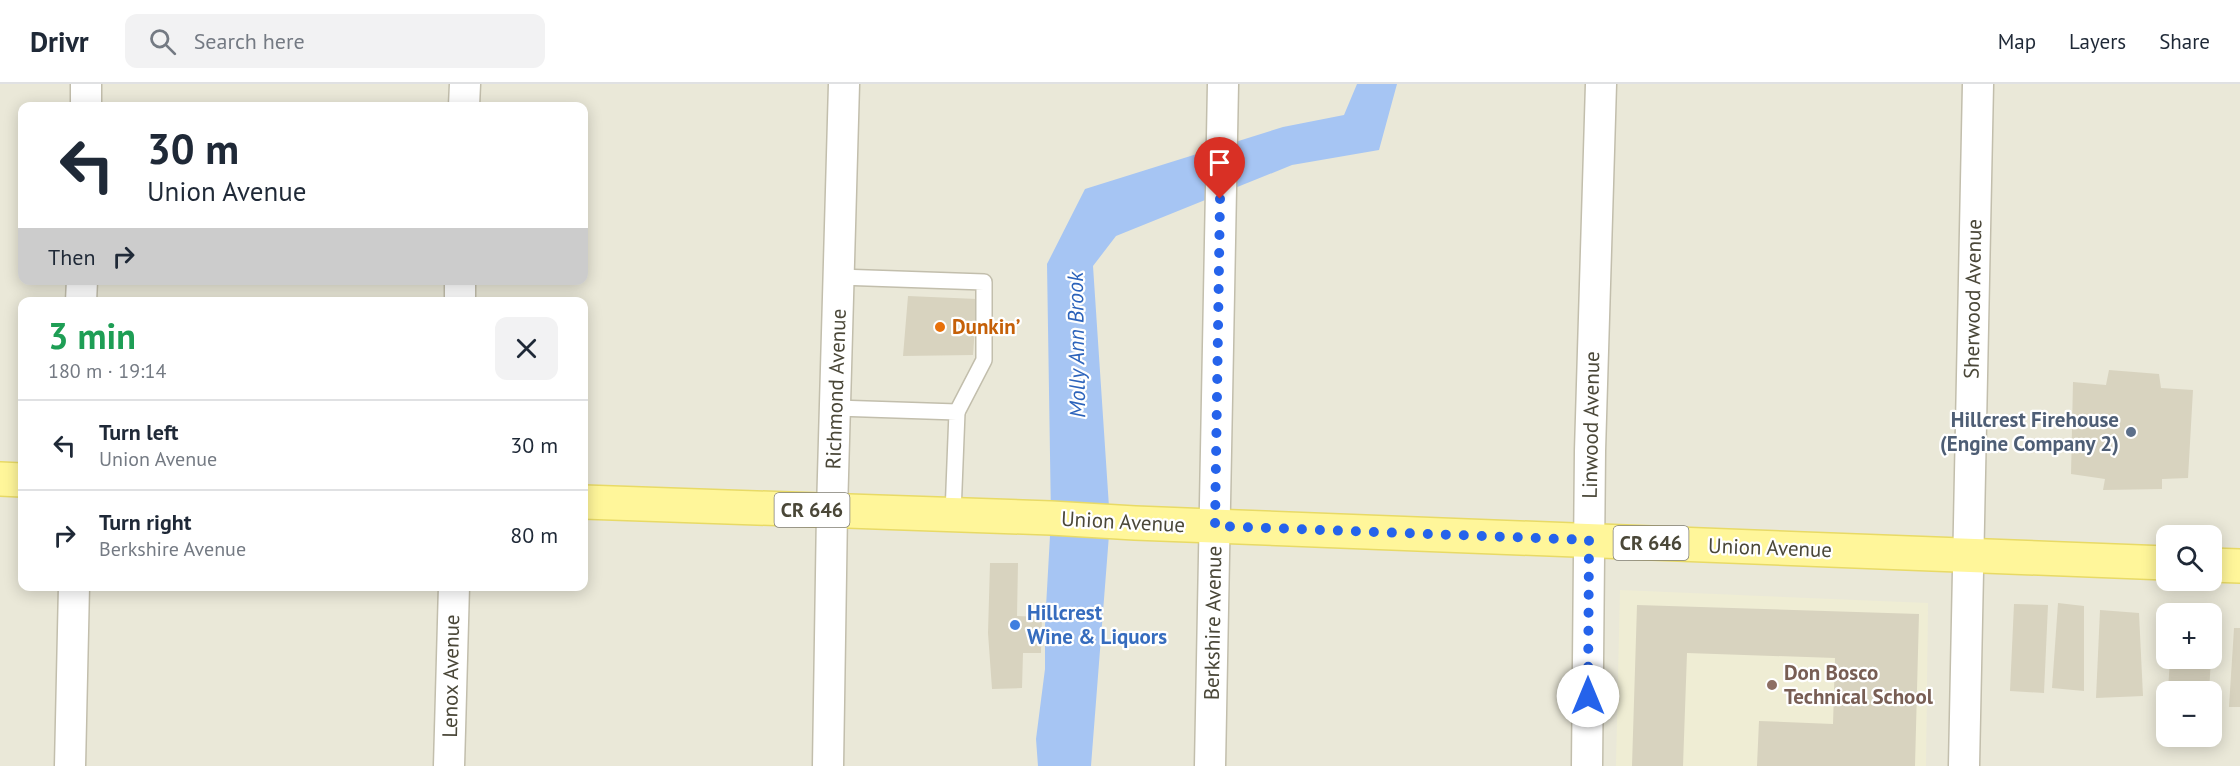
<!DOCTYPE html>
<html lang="en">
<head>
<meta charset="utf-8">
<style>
  :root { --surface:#fff; --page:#f2f2f3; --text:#1f2937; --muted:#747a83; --line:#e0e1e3 }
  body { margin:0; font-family:"PT Sans",sans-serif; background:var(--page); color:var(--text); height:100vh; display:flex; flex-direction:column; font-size:22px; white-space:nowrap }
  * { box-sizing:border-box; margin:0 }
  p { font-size:20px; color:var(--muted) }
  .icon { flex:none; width:33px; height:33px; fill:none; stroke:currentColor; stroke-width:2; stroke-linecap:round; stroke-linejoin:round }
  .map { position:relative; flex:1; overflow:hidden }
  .drawer { position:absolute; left:18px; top:213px; width:570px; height:294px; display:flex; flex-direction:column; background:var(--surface); border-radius:12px; box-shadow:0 3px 15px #0003 }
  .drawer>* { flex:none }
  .guide { position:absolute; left:18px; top:18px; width:570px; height:183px; border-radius:12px; box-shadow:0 3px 15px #0003; background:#fff; color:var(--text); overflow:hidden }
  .fabs { position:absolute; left:2156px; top:441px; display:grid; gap:12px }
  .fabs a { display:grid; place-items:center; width:66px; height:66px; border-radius:12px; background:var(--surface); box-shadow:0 3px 15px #0003; font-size:30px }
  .pin { position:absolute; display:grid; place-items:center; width:51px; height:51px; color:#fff; margin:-62px -26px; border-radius:50% 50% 50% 0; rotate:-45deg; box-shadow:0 0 6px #0007 }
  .pin .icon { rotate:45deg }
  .me { position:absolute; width:66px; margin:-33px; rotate:0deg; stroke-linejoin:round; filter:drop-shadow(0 0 4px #0008) }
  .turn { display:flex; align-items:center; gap:21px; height:126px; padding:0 30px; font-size:27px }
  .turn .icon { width:78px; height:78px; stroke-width:2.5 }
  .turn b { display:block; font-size:42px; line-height:51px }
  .then { display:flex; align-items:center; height:57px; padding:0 30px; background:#0003; gap:12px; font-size:22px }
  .round { display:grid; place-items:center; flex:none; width:63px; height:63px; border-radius:12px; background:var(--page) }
  .head { display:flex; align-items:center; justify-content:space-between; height:102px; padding:0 30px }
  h1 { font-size:36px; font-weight:800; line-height:45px; color:#1e9e55 }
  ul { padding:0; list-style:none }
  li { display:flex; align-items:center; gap:18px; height:90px; padding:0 30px; border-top:2px solid var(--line) }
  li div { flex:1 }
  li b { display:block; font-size:22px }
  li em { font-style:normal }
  header { display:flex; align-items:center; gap:36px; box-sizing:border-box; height:84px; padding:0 30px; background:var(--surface); border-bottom:2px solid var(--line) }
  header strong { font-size:28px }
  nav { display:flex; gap:33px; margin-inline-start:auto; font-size:21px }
  .search { width:420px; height:54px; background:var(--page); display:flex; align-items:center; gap:15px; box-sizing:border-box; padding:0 21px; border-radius:12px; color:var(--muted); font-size:22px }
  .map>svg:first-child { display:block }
</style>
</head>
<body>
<header>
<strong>Drivr</strong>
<div class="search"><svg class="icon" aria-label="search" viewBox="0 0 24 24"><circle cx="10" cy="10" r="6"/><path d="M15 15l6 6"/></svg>Search here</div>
<nav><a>Map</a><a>Layers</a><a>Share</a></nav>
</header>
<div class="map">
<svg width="2240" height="682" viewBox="0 0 2240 682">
  <rect width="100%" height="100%" fill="#f6f4eb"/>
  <path fill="#eae8d8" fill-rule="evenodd" d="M0,0H2240V682H0ZM22,22H584V196H22ZM22,218H584V502H22ZM2166,452H2211V496H2166ZM2166,530H2211V574H2166ZM2166,608H2211V652H2166Z"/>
  <path fill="#efedd4" d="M1620,506L1928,519L1926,682H1616Z"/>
  <path fill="#a6c5f3" d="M1357,0H1397L1379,66L1292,81L1116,152L1093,182L1110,438L1091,682H1038L1036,655L1045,585V541L1051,434L1047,180L1085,105L1283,43L1344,31Z"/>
  <g fill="#d8d3bf">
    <path d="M908,212L977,215L973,271L903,272Z"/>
    <path d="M2109,286L2159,290L2161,304L2193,306L2188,394L2162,395V405L2103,406L2105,395L2071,390L2073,298L2106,301Z"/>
    <path d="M990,479H1018L1017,532L1042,533L1041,569H1023L1022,604L992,605L988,549Z"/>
    <path d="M2058,519L2084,522V607L2052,604Z"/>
    <path d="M2014,520L2048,521L2044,609L2010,607Z"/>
    <path d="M1637,521L1919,530L1915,682H1757L1759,637L1833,640L1835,574L1687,569L1683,682H1632Z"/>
    <path d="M2100,526L2139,529L2143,612L2096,614Z"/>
    <path d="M2234,544H2240V623H2229Z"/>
    <path d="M2170,574H2211L2209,608H2168Z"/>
  </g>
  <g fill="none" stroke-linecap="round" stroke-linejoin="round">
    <defs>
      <g id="service">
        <path d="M839,193L984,198V276L957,328"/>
        <path d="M836,324L957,328L953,430"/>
      </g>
      <g id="minor">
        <path d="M86,22V0"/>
        <path d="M464,22L465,0"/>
        <path d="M81,218L82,196"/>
        <path d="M460,218V196"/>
        <path d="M70,682L74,502"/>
        <path d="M449,682L454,502"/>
        <path d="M828,682L832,427L844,0"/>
        <path d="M1210,682L1223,0"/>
        <path d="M1587,682L1590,367L1601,0"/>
        <path d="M1964,682L1978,0"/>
      </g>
      <g id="primary">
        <path d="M0,395L22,396"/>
        <path d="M584,418L1051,434L1135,439L2166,479"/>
        <path d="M2211,481L2240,482"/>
      </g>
    </defs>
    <use href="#service" stroke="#c2beac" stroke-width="18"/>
    <use href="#minor" stroke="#c2beac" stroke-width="33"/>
    <use href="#primary" stroke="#e8da66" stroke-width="36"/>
    <use href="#service" stroke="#fff" stroke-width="15"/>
    <use href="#minor" stroke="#fff" stroke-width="30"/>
    <use href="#primary" stroke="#fff69a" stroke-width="33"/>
  </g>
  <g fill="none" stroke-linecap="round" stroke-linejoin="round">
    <path stroke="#2563eb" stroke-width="10" stroke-dasharray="0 18" d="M1220,115L1215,442L1589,456L1588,612"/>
  </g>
  <circle fill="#e8710a" stroke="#fff" stroke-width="2" cx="940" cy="243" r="6"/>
  <circle fill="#5c6f8a" stroke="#fff" stroke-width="2" cx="2131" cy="348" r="6"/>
  <circle fill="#3f7fe0" stroke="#fff" stroke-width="2" cx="1015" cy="541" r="6"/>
  <circle fill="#8d6e63" stroke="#fff" stroke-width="2" cx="1772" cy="601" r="6"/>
  <g text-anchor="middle" stroke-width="4.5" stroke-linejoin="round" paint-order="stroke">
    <g fill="#fff" stroke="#807e74" stroke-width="1.5">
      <rect x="774.5" y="409" width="75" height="34" rx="4.5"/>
      <rect x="1613.5" y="442" width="75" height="34" rx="4.5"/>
    </g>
    <g font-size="20" font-weight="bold" fill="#4a4738">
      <text x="812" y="433">CR 646</text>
      <text x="1651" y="466">CR 646</text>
    </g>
    <g font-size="21" fill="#4a4738" stroke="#fff">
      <text transform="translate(1973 215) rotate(-89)" y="7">Sherwood Avenue</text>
      <text transform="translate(836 305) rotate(-88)" y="7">Richmond Avenue</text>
      <text transform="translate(1591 341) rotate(-89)" y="7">Linwood Avenue</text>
      <text transform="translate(1123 438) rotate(3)" y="7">Union Avenue</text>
      <text transform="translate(1770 464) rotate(2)" y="7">Union Avenue</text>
      <text transform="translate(1213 539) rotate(-89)" y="7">Berkshire Avenue</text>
      <text transform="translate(451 592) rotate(-89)" y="7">Lenox Avenue</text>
    </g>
    <g font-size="21" font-weight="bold" fill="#c56008" stroke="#fff" text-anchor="start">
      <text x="952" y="250">Dunkin’</text>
    </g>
    <g font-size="21" font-weight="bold" fill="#4e5e75" stroke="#fff" text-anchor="end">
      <text x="2119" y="343">Hillcrest Firehouse<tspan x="2119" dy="24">(Engine Company 2)</tspan></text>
    </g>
    <g font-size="21" font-weight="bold" fill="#366cbe" stroke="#fff" text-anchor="start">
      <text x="1027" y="536">Hillcrest<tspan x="1027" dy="24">Wine &amp; Liquors</tspan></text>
    </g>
    <g font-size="21" font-weight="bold" fill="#785e54" stroke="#fff" text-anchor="start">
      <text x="1784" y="596">Don Bosco<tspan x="1784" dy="24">Technical School</tspan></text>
    </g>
    <g font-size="22" font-style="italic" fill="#2c63bb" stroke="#fff">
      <text transform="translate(1076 261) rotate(-91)" y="8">Molly Ann Brook</text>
    </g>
  </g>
</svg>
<div class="fabs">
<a><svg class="icon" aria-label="search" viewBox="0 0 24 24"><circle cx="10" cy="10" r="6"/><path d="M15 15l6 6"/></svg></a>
<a>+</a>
<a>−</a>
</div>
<div class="pin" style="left:1220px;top:115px;background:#d93025"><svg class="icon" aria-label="arrive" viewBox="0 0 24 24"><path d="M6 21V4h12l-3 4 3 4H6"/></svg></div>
<svg class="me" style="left:1588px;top:612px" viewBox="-20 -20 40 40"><circle r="19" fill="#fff"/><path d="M0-13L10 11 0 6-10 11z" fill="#2563eb"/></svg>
<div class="guide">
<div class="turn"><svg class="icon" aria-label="left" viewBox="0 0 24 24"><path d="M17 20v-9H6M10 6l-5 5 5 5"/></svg><div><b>30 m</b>Union Avenue</div></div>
<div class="then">Then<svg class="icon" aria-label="right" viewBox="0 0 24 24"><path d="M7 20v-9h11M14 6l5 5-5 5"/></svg></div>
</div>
<section class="drawer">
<div class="head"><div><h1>3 min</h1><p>180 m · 19:14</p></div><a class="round"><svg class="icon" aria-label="close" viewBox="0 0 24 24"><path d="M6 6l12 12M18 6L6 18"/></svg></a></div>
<ul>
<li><svg class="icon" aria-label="left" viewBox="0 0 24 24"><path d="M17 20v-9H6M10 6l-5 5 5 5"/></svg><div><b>Turn left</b><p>Union Avenue</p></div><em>30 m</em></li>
<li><svg class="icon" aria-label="right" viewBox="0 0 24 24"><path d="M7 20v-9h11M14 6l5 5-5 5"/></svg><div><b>Turn right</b><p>Berkshire Avenue</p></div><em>80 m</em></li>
</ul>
</section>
</div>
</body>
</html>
